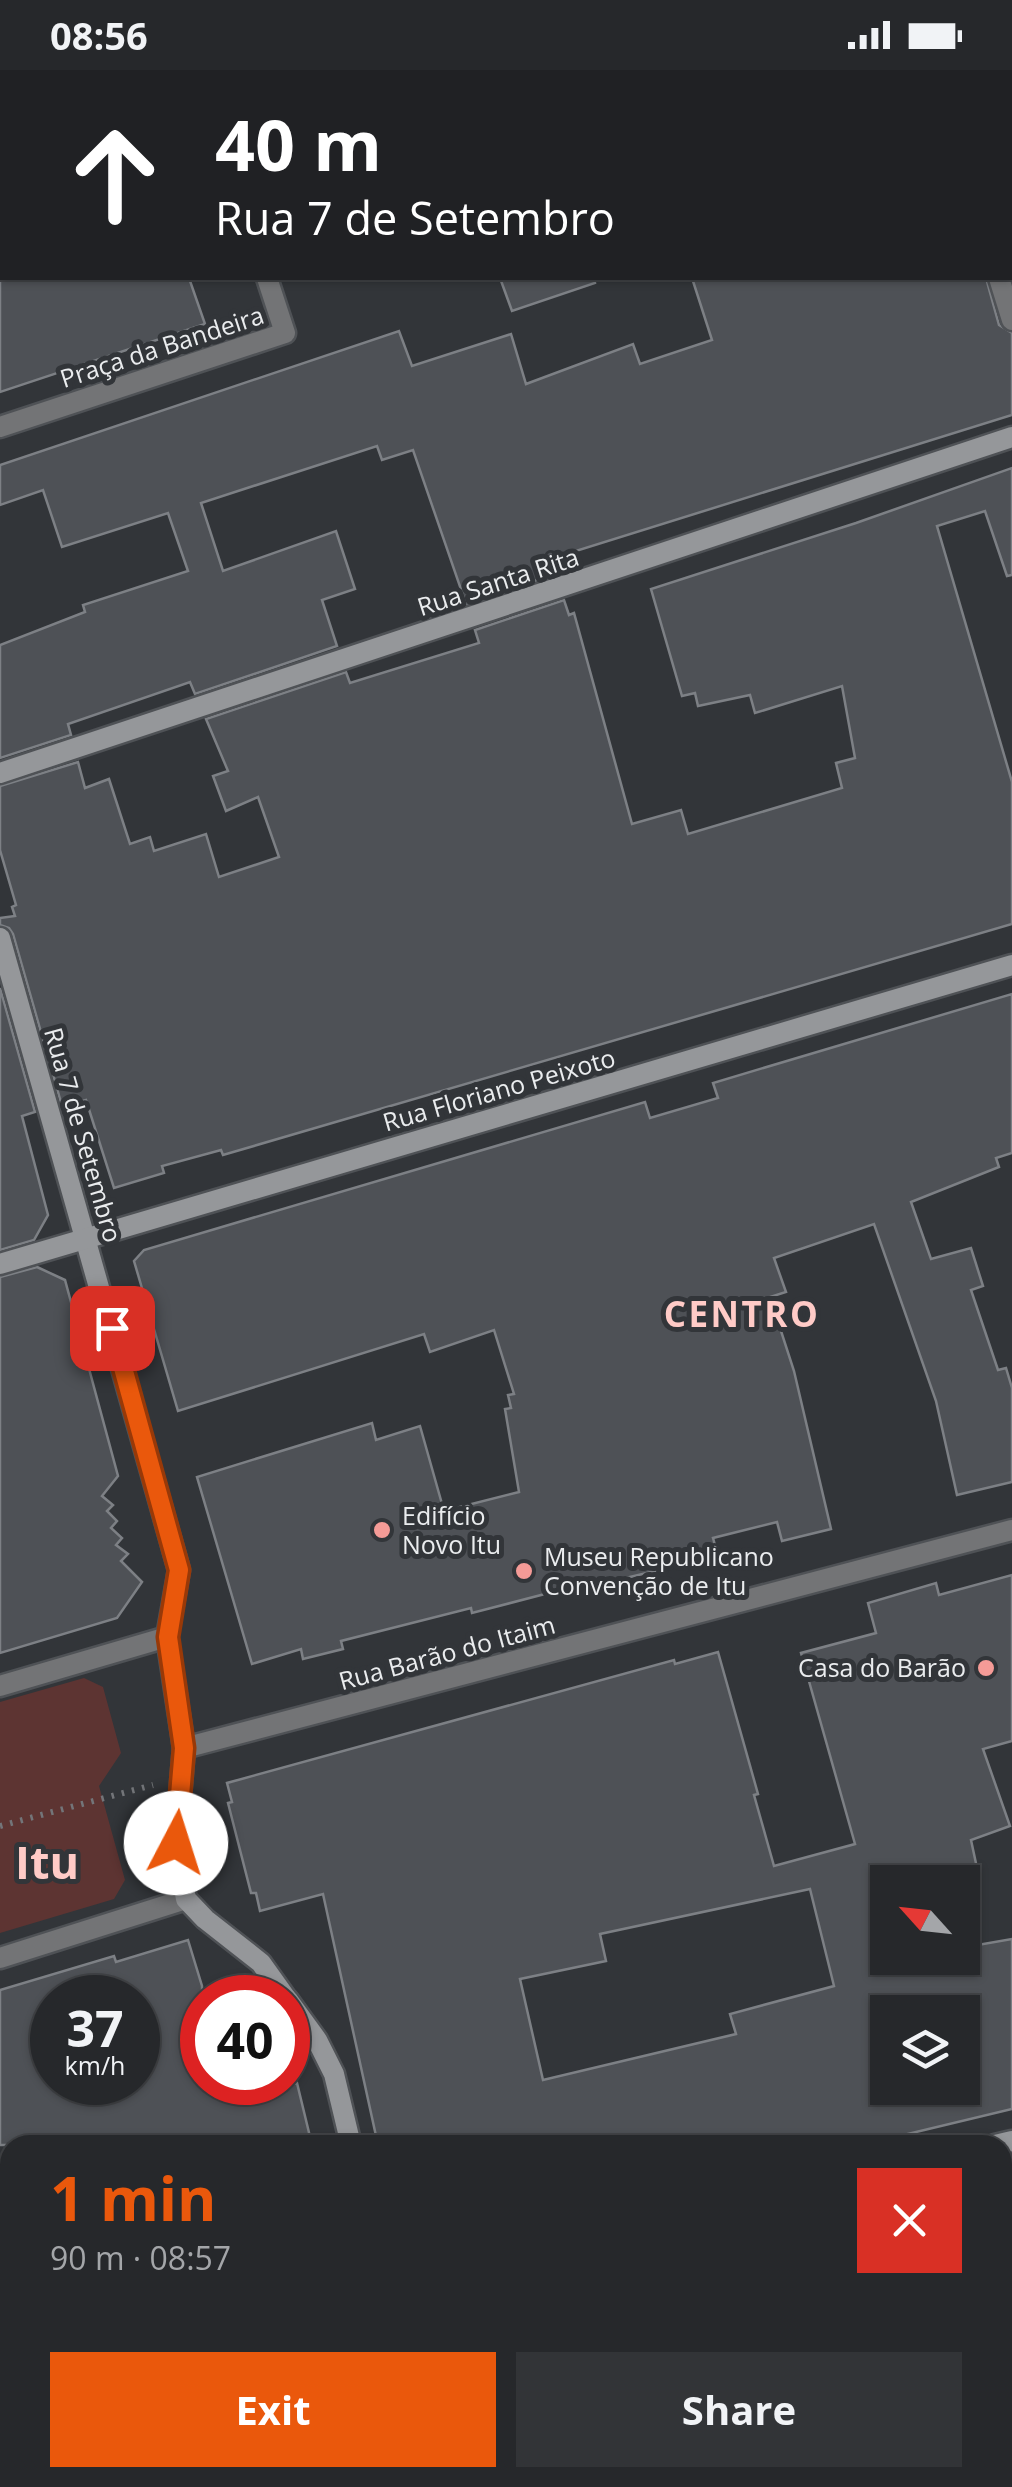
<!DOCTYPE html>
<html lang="en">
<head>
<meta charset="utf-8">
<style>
  :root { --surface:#26282b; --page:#323437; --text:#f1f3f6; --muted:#a4a6a9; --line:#424447; --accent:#ea580c }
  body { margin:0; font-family:"Open Sans",sans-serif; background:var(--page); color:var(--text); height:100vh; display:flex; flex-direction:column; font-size:38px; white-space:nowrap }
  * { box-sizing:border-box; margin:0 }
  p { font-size:32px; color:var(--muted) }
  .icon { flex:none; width:55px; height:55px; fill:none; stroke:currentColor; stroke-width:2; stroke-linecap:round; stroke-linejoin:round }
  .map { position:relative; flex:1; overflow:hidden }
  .drawer { position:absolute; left:0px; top:2065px; width:1012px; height:352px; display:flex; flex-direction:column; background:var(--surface); border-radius:30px 30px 0 0; box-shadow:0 2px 8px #0004,0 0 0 2px var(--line) }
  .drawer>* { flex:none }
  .top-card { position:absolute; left:0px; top:0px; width:1012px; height:210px; box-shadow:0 2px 8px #0004,0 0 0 2px var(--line); background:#202124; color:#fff; overflow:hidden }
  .needle { width:65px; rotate:297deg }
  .fabs { position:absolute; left:870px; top:1795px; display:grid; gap:20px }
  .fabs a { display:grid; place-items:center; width:110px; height:110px; border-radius:0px; background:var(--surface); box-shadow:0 2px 8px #0004,0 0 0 2px var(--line); font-size:50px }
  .speed { position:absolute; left:30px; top:1905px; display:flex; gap:20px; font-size:50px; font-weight:700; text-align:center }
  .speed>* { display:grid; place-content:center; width:130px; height:130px; border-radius:50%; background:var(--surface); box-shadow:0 2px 8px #0004,0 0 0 2px var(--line); line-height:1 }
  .speed small { font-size:25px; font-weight:400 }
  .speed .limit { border:15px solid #d22; background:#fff; color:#111 }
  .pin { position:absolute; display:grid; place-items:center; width:85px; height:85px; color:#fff; margin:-42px; border-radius:20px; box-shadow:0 5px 15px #0006 }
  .me { position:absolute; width:110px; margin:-55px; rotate:5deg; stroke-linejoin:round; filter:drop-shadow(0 0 8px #0008) }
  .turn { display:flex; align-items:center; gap:35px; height:210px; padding:0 50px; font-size:45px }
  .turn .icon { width:130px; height:130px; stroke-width:2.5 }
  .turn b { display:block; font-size:70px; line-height:85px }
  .round { display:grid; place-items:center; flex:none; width:105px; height:105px; border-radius:0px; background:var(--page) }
  .summary { display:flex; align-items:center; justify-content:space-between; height:170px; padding:0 50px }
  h1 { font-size:60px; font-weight:700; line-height:75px; color:var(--accent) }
  .cta { display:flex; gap:20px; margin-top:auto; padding:20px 50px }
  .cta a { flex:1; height:115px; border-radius:0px; background:var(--accent); color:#fff; font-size:40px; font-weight:700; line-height:115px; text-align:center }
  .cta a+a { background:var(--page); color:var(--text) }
  .status { display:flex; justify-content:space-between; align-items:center; height:70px; padding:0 50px; background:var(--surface); direction:ltr }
  .status svg { height:28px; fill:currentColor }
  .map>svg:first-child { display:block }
</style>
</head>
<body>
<div class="status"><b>08:56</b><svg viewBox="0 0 49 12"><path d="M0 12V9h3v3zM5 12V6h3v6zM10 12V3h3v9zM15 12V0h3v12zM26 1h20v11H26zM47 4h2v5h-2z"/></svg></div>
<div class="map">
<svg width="1012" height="2417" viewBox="0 0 1012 2417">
  <rect width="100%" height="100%" fill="#323539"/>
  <path fill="#383f48" d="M10,2349V2408H389L392,2417H0V2352Z"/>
  <path fill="#5d3432" d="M84,1608L103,1617L121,1683L99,1716L125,1810L114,1829L0,1863V1632Z"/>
  <g fill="#4e5156" stroke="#7d8085" stroke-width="2.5" fill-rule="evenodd">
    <path d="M0,208H189L205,254L0,322Z"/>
    <path d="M500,208H594L595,213L512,241Z"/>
    <path d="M692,208H986L999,255L1012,263V345L550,489L555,504L466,534L413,380L382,390L377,376L201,433L223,501L336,461L355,519L322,530L337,576L195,624L190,612L68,654L71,665L0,688V575L85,542L83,535L188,501L168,443L62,477L43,420L0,435V395L399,261L412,296L511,264L526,314L633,274L640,294L712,270Z"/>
    <path d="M1012,398V505L1007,506L985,441L937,456L1012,712V854L223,1085L221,1080L162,1096L164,1103L114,1118L86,1030L62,1036L13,864L9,858L0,855V848L15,846L12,837L16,835L0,780V716L78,692L85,718L109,709L130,774L150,767L154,781L206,764L219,807L279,787L258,727L226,741L213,706L228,701L206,649L346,602L350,613L479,573L475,560L564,530L569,545L574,543L632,754L681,740L688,764L842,718L836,693L855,688L842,616L755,643L750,625L698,636L695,623L682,626L651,519L856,453Z"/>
    <path d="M0,918L35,1042L22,1046L48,1145L34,1170L0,1180Z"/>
    <path d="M1012,924V1083L996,1088L999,1097L911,1132L931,1189L971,1178L983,1216L971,1220L998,1300L1006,1298L1012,1318V1412L957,1425L936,1331L874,1154L774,1188L786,1222L770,1227L794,1301L831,1459L782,1471L777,1452L713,1468L718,1486L588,1517L587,1513L472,1543L471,1538L341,1571L343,1579L303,1589L301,1579L252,1594L197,1407L372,1353L376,1370L420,1356L444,1441L519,1422L505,1339L511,1338L508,1325L514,1324L494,1260L430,1282L424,1264L178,1341L134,1191L144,1180L645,1032L650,1048L718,1028L713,1013Z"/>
    <path d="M37,1197L65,1210L118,1406L102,1426L113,1435L107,1441L117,1451L111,1458L122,1468L116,1475L128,1484L121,1491L142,1512L117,1548L0,1583V1207Z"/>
    <path d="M1012,1505V1671L983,1679L1010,1756L971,1770L980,1812H888V1888H968L966,1877L1012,1869V2039L862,2075H378L323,1824L260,1841L256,1823H251L228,1733L232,1732L227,1713L674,1590L675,1594L718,1582L758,1724L754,1725L774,1796L855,1774L801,1583L876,1563L868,1533L936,1513L939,1525ZM810,1819L834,1916L730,1944L736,1964L543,2010L520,1909L606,1891L600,1864ZM888,1942H962V2018H888Z"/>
    <path d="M188,1870L202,1916V2012H260L262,2021L297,2013L312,2075H0V1920L114,1886L116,1892ZM52,1928H138V2012H52Z"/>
  </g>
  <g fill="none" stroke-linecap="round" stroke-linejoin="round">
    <defs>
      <path id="lane" d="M887,2411L891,2417"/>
      <g id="street">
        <path d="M935,0L936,2"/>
        <path d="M999,208L1012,250"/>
        <path d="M0,357L285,263L267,208"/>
        <path d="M0,1616L167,1567"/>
        <path d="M184,1678L1012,1460"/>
        <path d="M0,1888L186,1829"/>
      </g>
      <g id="secondary">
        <path d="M99,2L101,0"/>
        <path d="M461,2L469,0"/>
        <path d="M0,134L2,131"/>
        <path d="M0,703L1012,367"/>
        <path d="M0,868L179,1500L167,1567L184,1678L176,1773L186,1829L205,1849L261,1893L286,1928"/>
        <path d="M0,1194L1012,895"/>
        <path d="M288,1930L317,1970L334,2004L351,2075"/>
        <path d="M995,2075L1012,2071"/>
        <path d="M0,2321L10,2318"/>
        <path d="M433,2408L435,2417"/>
      </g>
    </defs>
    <use href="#lane" stroke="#4f5256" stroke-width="25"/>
    <use href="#street" stroke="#4f5256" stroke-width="25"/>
    <use href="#secondary" stroke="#4f5256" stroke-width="25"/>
    <path stroke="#737579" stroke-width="6" stroke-dasharray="2.5 8" stroke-linecap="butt" d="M0,1756L153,1715"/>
    <use href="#lane" stroke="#737476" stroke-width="20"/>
    <use href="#street" stroke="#737476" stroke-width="20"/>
    <use href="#secondary" stroke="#95979a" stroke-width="20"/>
  </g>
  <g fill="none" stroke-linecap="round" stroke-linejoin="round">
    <defs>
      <path id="route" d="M112,1258L179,1500L168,1567L184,1678L176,1773"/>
    </defs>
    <use href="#route" stroke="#983908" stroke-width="25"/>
    <use href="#route" stroke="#ea580c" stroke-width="18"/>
  </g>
  <g fill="#f59b97" stroke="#323539" stroke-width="4">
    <circle cx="382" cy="1460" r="10"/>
    <circle cx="524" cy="1501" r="10"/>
    <circle cx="986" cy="1598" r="10"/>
  </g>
  <g text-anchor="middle" stroke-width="10" stroke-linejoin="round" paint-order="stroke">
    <g font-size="25" fill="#eaecee" stroke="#323539">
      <text transform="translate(162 277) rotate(-18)" y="9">Praça da Bandeira</text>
      <text transform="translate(498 512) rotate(-18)" y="9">Rua Santa Rita</text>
      <text transform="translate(499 1020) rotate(-16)" y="9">Rua Floriano Peixoto</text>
      <text transform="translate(83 1065) rotate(74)" y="9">Rua 7 de Setembro</text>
      <text transform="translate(447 1583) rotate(-15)" y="9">Rua Barão do Itaim</text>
    </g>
    <g font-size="25" fill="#eaecee" stroke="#323539" text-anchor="start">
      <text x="402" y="1455">Edifício<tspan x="402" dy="29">Novo Itu</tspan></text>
      <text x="544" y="1496">Museu Republicano<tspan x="544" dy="29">Convenção de Itu</tspan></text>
      <text x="966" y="1607" text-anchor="end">Casa do Barão</text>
    </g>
    <g font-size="35" font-weight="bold" letter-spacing="2.5" fill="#ffcbc7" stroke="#323539">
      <text x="742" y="1257">CENTRO</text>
    </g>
    <g font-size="45" font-weight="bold" fill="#ffcbc7" stroke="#323539">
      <text x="47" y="1809">Itu</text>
    </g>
  </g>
</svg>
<div class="fabs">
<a><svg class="needle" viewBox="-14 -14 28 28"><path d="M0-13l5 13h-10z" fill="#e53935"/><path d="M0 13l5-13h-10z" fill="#a4a6a9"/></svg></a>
<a><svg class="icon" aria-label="layers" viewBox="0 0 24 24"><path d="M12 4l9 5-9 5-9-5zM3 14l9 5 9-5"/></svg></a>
</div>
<div class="speed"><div>37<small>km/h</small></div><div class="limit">40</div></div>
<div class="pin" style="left:112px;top:1258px;background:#d93025"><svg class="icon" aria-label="arrive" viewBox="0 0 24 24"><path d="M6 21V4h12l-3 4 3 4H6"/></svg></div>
<svg class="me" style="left:176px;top:1773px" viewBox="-20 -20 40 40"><circle r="19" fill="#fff"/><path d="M0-13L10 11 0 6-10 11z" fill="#ea580c"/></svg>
<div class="top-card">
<div class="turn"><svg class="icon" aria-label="ahead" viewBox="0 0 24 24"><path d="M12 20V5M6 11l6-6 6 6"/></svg><div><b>40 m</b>Rua 7 de Setembro</div></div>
</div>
<section class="drawer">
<div class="summary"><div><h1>1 min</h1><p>90 m · 08:57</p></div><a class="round" style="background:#d93025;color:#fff"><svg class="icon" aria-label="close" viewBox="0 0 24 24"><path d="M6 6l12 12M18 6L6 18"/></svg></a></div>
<div class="cta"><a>Exit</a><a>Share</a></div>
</section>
</div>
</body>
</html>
